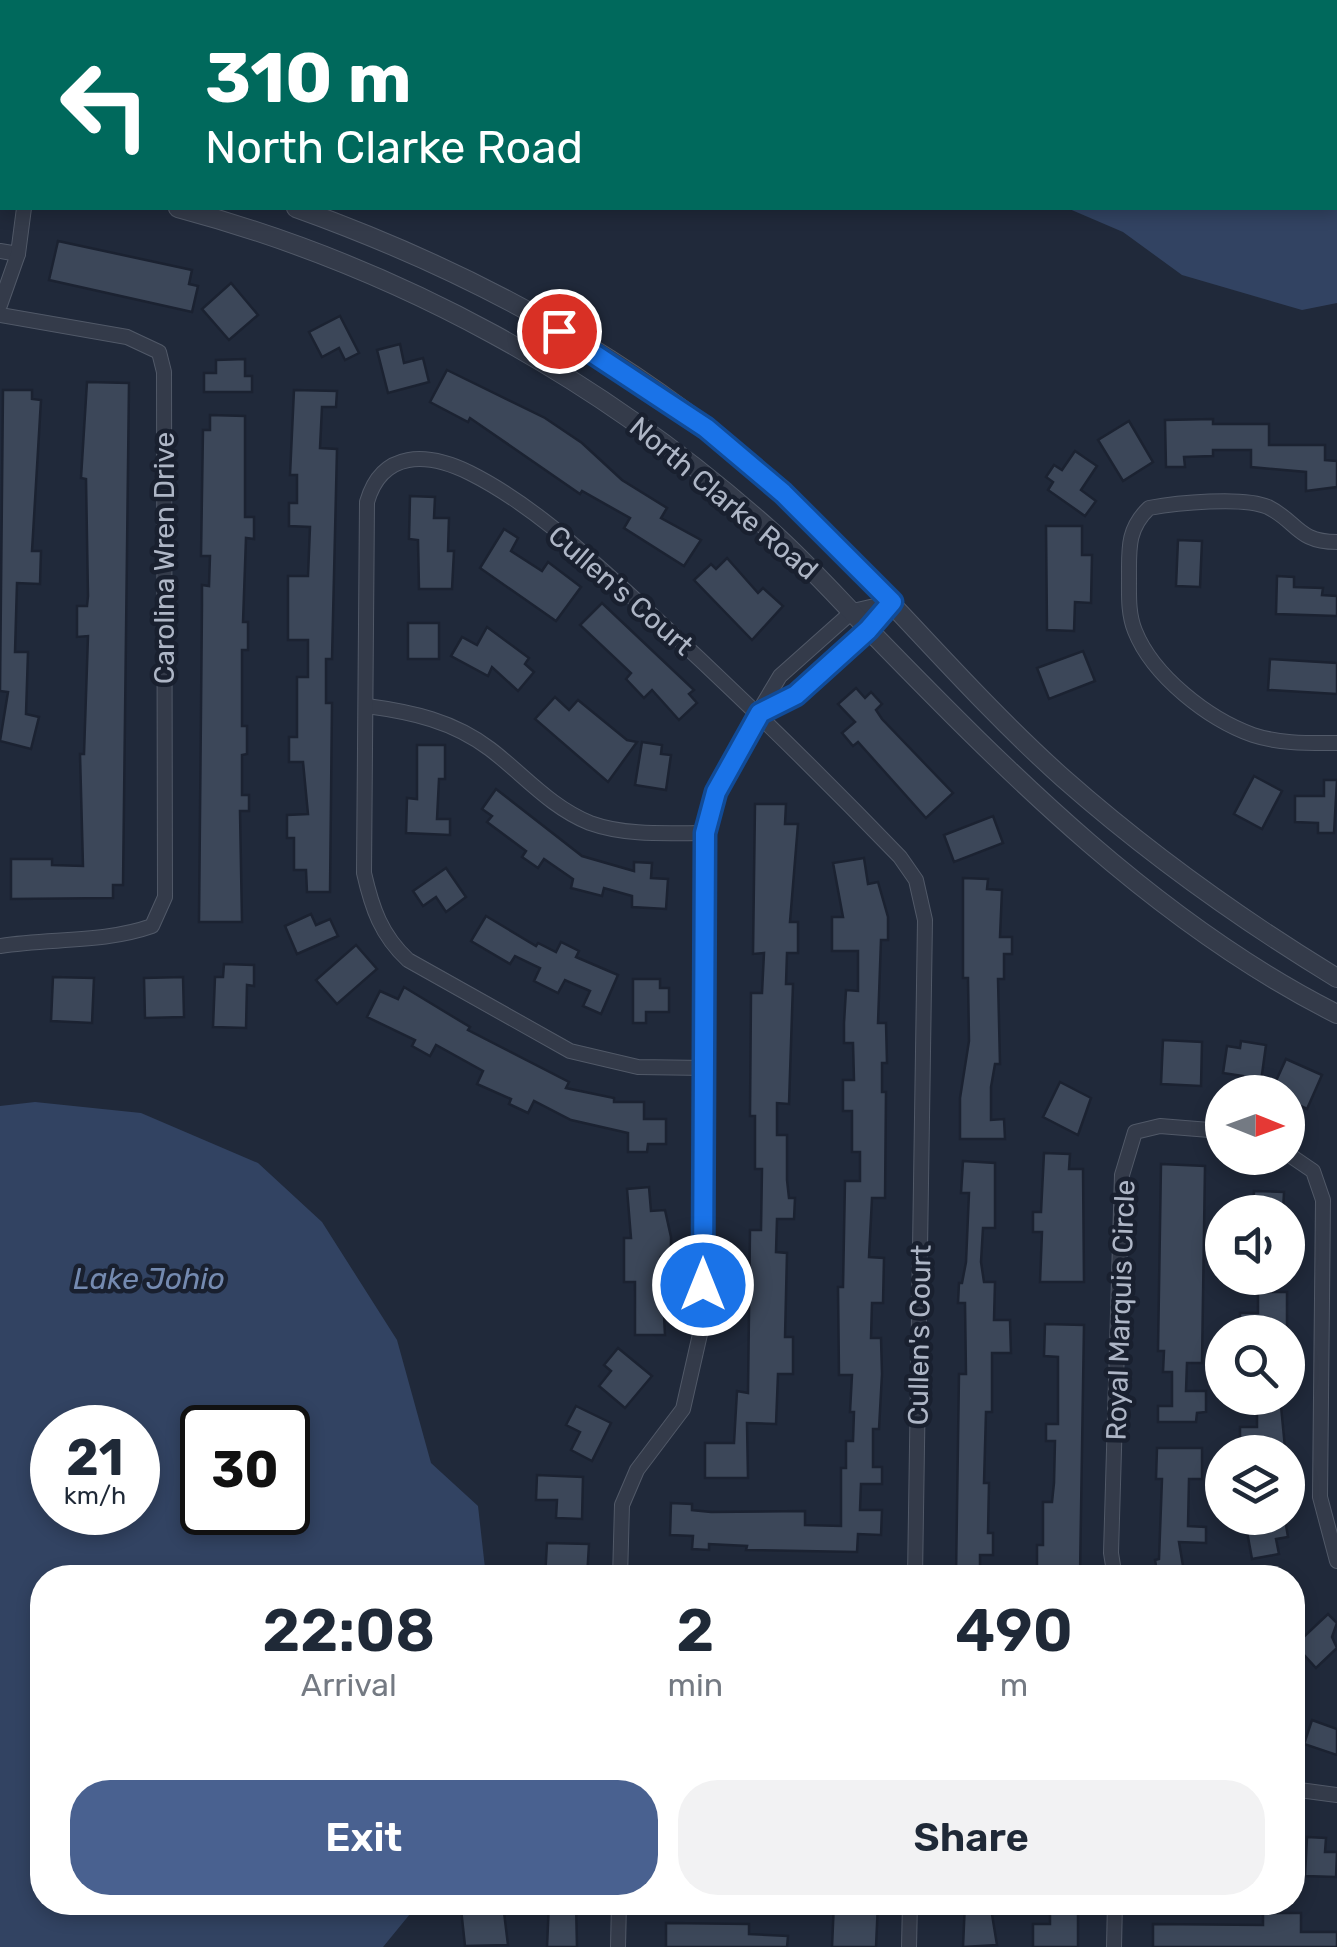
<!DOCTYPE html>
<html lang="en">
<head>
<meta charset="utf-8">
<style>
  :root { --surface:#fff; --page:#f2f2f3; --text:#1f2937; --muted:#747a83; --accent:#496190 }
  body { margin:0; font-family:Rubik,sans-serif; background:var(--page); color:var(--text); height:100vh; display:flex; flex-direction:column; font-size:38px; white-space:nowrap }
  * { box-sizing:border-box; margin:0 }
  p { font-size:32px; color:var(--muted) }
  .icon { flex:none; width:55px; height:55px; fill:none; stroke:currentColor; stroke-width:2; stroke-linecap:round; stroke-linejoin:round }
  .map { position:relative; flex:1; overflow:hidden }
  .side { position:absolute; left:30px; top:1565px; width:1275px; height:350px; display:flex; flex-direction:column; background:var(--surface); border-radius:40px; box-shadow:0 5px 15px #0003 }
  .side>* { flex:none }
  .hud { position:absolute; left:0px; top:0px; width:1338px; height:210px; box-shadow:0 5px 15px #0003; background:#00695c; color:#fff; overflow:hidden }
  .needle { width:65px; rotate:91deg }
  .tools { position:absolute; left:1205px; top:1075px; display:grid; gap:20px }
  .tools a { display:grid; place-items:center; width:100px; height:100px; border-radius:50%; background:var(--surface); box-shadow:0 5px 15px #0003; font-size:50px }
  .speed { position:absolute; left:30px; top:1405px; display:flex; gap:20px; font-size:50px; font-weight:700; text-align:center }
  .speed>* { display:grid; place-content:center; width:130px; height:130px; border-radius:50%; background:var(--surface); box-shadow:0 5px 15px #0003; line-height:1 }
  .speed small { font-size:25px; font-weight:400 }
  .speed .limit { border:5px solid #111; border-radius:15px; background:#fff; color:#111 }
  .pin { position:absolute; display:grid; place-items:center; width:85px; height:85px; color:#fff; margin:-42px; border:5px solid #fff; border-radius:50%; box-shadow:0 2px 10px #0007 }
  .me { position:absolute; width:110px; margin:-55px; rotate:0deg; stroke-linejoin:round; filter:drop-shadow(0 0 8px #0008) }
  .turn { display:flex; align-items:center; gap:35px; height:210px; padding:0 40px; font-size:45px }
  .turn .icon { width:130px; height:130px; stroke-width:2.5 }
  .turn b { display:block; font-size:70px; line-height:85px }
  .eta { display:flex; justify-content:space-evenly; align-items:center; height:170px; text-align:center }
  .eta b { font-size:60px; font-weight:600; line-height:70px }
  .action { display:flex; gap:20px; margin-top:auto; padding:20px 40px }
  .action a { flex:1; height:115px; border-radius:40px; background:var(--accent); color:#fff; font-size:40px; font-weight:600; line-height:115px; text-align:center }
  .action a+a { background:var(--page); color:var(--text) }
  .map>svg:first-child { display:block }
</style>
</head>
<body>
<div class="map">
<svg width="1337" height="1947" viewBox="0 0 1337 1947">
  <rect width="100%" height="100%" fill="#20293a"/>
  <g fill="#324362" fill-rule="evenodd">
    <path d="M842,0H1337V303L1302,310L1182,275L1123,232L1067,208H1335V2Z"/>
    <path d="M35,1102L141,1113L258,1163L322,1222L397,1340L431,1463L478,1506L486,1577L42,1578V1902L419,1903L383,1947H0V1106ZM52,1428H138V1512H52ZM202,1428H288V1512H202Z"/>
  </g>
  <g fill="#3c4759" stroke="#1b2231" stroke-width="2.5">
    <path d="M58,241L192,270L189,284L198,286L192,312L49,280Z"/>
    <path d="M231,283L258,315L229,340L202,309Z"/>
    <path d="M340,316L359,353L345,360L339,348L322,357L309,332Z"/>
    <path d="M400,344L404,363L423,358L429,382L388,393L377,350Z"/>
    <path d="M245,359V376H252V392H204V373H216V360Z"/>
    <path d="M447,370L545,418L582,443L622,480L667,508L661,518L701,540L684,566L624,528L630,518L582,491L580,494L470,418L468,422L430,402Z"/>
    <path d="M87,382L129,383L123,885H113V898L11,899V859H52V865L83,866L80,754H84L88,636L77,637V606H87L88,596L86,479L81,478Z"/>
    <path d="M3,390H32V399L41,400L32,551H41L40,584L17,583L15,652H28L26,714L39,717L31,749L0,741L8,692L0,691Z"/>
    <path d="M294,390L337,391L336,407H322L320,448L337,449L332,659H326V703H332L330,892H307L306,870H294V838H287V815L308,814L303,762H289V737H297V677H308V640H288V576H308L310,527L289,526V503H297V475H290Z"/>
    <path d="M210,415L245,416V517H254V539L246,538L243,622H248V650H242V726H247V754L242,755V795H249V811H240L242,922H199L202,604V585L209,586L210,556H201L203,430H210Z"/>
    <path d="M1213,419V424H1269V445H1325V460L1337,461V487L1306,491V472L1251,467V450H1213V456L1184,457L1185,467H1166L1165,420Z"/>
    <path d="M1129,421L1153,462L1123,481L1098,440Z"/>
    <path d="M1075,451L1097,466L1081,490L1096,501L1085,516L1048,490L1053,482L1046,477L1054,465L1062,470Z"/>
    <path d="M410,496L435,497L434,518H449L448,551H454L452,589H419L418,540L409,539Z"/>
    <path d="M1046,526H1082V555H1092L1091,603L1075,602L1074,631L1047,630Z"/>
    <path d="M504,529L518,538L511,551L542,571L548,562L581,587L556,621L480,568Z"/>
    <path d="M1178,540L1202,541L1200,587L1176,586Z"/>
    <path d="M727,558L758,593L763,588L783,606L752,640L694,580L711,564L716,569Z"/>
    <path d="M1277,576L1294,577V587L1323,588L1322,595L1337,596V616L1276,614Z"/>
    <path d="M602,603L694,690L689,694L697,703L679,720L652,690L644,698L626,679L631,673L580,625Z"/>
    <rect x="408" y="623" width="31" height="36"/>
    <path d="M487,627L529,658L525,664L534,672L518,691L492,667L488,676L451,656L462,637L477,645Z"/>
    <path d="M1083,651L1095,681L1049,699L1037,668Z"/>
    <path d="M1270,659L1337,663V694L1268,690Z"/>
    <path d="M856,688L865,698L871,692L882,704L876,710L882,719L953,793L926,818L858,742L853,746L842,733L855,722L838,704Z"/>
    <path d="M555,697L569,710L578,700L627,740L637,742L608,782L535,719Z"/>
    <path d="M642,742L662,745L661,754L671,755L666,790L635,785Z"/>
    <path d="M417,745H445V779H439L437,819H450V835L406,833L407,798L417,799Z"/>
    <path d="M1254,776L1282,791L1262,829L1234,814Z"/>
    <path d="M1324,780H1337L1334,833H1318V823L1295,822V796H1324Z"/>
    <path d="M496,789L582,856L634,871V862L652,863L651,878L668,879L666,909L632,907V896L604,888L602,896L571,888L573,879L544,859L538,868L522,857L526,851L487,822L492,816L482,809Z"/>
    <path d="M755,804H786L785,824H798L790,922H798V953H787L786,984H793L789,1104L777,1103V1135H787V1180L789,1198H795L794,1219H777L776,1252L787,1253L785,1337H793V1374H778L776,1424L747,1423L748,1478H705V1443H734L737,1391L748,1393L750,1230H761L762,1169H755V1116H750L751,993H762L764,953L753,954Z"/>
    <path d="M993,816L1003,843L954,862L944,835Z"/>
    <path d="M864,858L868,884L878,882L888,917V940H881L878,1023H886L887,1063H882V1092H886L885,1198H872L869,1257L884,1258L883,1303H872L871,1338H881L882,1374L879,1429H873V1467H882V1484H861L860,1510H882L881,1535L858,1534L857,1552L746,1550L747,1546L709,1544V1550L692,1549L693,1536L670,1535L671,1503L692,1504V1510L711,1512L805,1511V1525L841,1526V1468H846V1441H853L854,1412H850L852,1375H839L838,1287H843L845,1181H860V1152H852V1111H843V1080H854L853,1043H844V1023L846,990L858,991V951H832V917H843L833,863Z"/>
    <path d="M446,868L466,897L446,912L436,897L423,906L413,891Z"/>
    <path d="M963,878L988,879L987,889L1002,890L1000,937H1012V954H1004V979H998L1000,1064H995L991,1087V1120L1004,1119L1005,1139H960V1098L969,1041L968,978H963Z"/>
    <path d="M311,914L316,925L330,919L338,936L297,954L285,926Z"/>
    <path d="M486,916L536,946L538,943L556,952L561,942L579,951L576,957L618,975L601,1014L583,1006L590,991L565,980L558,993L534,981L540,968L515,956L510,964L471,941Z"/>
    <path d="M356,945L377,969L337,1004L316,980Z"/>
    <path d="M224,964L254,965V986L247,985L246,1028L213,1027L215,977H223Z"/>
    <path d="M53,977L94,978L92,1023L51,1021Z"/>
    <path d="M183,977L184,1017L145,1018L144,978Z"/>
    <path d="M633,979H660V988H669V1012H646V1023H633Z"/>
    <path d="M404,987L470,1027L468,1030L569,1082L566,1088L614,1098V1102H644V1119H666V1144H648L647,1152H628V1133L571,1120L534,1101L528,1113L509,1104L511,1099L477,1084L483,1071L436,1045L430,1056L412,1046L415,1040L367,1017L380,991L398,999Z"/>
    <path d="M1163,1040L1202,1042L1201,1086L1161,1084Z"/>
    <path d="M1241,1041L1266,1045L1260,1089L1241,1086L1243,1076L1223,1073L1227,1046L1240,1048Z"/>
    <path d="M1286,1059L1322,1075L1307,1109L1288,1100V1092H1271Z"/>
    <path d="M1060,1082L1091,1098L1078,1135L1043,1117Z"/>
    <path d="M1044,1153L1070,1154L1069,1169H1083L1084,1282H1040L1042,1232H1033V1212H1041Z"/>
    <path d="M963,1161L995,1163V1228H983L981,1262L984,1282H995L994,1320H1010L1011,1353H992V1412H986L984,1483H989L988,1533H993V1555H980V1577H956L959,1374H966L965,1303H958L959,1283H962L966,1262L969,1193H961Z"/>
    <path d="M1161,1164L1205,1166L1202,1363H1187L1186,1391H1206V1412L1197,1413L1196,1422H1158V1406H1172V1372H1163L1164,1351H1158Z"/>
    <path d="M649,1187L651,1211L665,1210L671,1237V1257H661L665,1335H635V1282H624V1238H631L627,1189Z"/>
    <path d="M1254,1191L1284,1192L1283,1212H1253Z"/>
    <path d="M1258,1292H1287V1332H1240V1313H1258Z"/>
    <path d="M1045,1324L1084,1325L1080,1575H1037V1545H1043V1502H1052L1054,1483L1055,1441H1046V1424H1058V1357L1044,1356Z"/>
    <path d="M618,1348L652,1376L625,1408L599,1386L611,1371L604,1365Z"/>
    <path d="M1257,1405L1281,1406L1285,1448H1240V1427H1257Z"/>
    <path d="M576,1406L611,1423L592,1461L571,1450L580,1432L566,1425Z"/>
    <path d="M1157,1448H1202V1479H1189L1188,1526L1206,1527V1543L1179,1542L1185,1578H1158L1155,1560L1159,1559L1162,1479H1156Z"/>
    <path d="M537,1475L583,1477L582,1519L556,1518L557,1500H536Z"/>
    <path d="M1285,1519L1288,1537L1276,1539L1279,1554L1252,1559L1246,1526Z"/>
    <path d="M547,1543L589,1544L587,1578H545Z"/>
    <path d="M1328,1614L1337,1623L1332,1637L1337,1648L1316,1668L1295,1645Z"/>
    <path d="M1312,1720L1337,1729V1755L1304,1744Z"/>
    <path d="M1307,1837L1326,1838L1325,1852H1337L1336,1877L1305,1876Z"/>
    <path d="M549,1902H576L577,1947H547Z"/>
    <path d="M834,1902H878L876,1947H832Z"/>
    <path d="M965,1902H990L997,1945L963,1947Z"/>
    <path d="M1050,1902H1078V1947H1033V1924H1050Z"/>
    <path d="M503,1904L508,1945L465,1946L461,1909Z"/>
    <path d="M1263,1913H1301V1932H1337V1947H1153V1924L1263,1925Z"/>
    <path d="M666,1923L749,1924V1934L788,1936L787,1947H666Z"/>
  </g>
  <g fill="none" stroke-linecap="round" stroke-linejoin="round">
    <defs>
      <g id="minor">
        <path d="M27,0L54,2"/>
        <path d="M279,2V0"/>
        <path d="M0,251L18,254"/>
        <path d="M0,305L18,254L24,208"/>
        <path d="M0,315L127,337L159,352L164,372L165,897L152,926C104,943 50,938 0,946"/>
        <path d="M1337,542C1297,542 1298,522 1268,507C1243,496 1176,503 1149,508C1127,529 1129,549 1129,578C1129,595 1128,614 1135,631C1153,676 1208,719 1253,735C1280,744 1310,743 1337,743"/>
        <path d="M367,706C412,712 453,721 490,749C523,774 550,807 590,823C626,836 668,833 705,833"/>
        <path d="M761,712C812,686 856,646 892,602"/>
        <path d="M704,1068L638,1067L570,1051L408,960C381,935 372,908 364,873L367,502C382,450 427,452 470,473C532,504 588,557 639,603C729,685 815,769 900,857L916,880L925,920L915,1578"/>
        <path d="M1288,1154L1313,1171L1323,1200L1320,1497L1337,1561"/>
        <path d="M620,1578L622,1505L637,1470L683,1409L703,1321L705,833L716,792L733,755L780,676L853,611L892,602"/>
        <path d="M1115,1578L1111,1553L1122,1175L1135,1132L1160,1126L1222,1131"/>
        <path d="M1292,1789L1337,1795"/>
        <path d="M618,1947L619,1902"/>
        <path d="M909,1947L910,1902"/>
        <path d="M1114,1947L1115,1902"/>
      </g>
      <g id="tertiary">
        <path d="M0,137H2"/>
        <path d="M0,170H2"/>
        <path d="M178,208C399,267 600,378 770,530C806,562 838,598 871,632C1010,775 1158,924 1337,1014"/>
        <path d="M296,208C441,260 585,333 707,428C839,531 939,667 1063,778C1148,853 1240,919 1337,978"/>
      </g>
    </defs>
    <use href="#minor" stroke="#515968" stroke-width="16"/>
    <use href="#tertiary" stroke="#515968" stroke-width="20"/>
    <use href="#minor" stroke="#343b4a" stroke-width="14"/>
    <use href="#tertiary" stroke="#343b4a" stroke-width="18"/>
  </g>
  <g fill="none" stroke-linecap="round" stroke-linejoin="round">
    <defs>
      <path id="route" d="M559,331L706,428L783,493L892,602L868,630L796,695L760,713L716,792L705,833L703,1285"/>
    </defs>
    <use href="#route" stroke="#114b97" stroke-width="25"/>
    <use href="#route" stroke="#1a73e8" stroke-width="18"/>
  </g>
  <g text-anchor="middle" stroke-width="9" stroke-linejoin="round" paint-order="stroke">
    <g font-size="28" fill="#aeb6c6" stroke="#19202f">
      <text transform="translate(724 498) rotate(40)" y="10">North Clarke Road</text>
      <text transform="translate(164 558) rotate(-90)" y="10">Carolina Wren Drive</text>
      <text transform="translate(621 590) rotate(41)" y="10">Cullen's Court</text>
      <text transform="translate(1120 1310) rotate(-88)" y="10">Royal Marquis Circle</text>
      <text transform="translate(919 1335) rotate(-89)" y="10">Cullen's Court</text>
    </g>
    <g font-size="30" font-style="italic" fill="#748ab0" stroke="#19202f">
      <text x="149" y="1289">Lake Johio</text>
    </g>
  </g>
</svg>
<div class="tools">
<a><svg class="needle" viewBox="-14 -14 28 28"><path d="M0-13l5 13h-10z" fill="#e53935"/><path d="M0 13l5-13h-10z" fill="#747a83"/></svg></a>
<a><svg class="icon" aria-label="sound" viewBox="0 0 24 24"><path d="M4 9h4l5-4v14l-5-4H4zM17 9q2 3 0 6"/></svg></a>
<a><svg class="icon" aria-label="search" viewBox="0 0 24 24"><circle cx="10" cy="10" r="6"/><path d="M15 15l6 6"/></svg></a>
<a><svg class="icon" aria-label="layers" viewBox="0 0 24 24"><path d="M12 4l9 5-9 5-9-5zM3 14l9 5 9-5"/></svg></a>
</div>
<div class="speed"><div>21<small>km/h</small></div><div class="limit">30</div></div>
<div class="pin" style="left:559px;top:331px;background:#d93025"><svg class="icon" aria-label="arrive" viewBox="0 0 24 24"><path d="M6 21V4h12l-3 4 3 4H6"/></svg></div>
<svg class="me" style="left:703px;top:1285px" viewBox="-20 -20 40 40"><circle r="17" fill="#1a73e8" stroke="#fff" stroke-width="3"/><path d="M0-11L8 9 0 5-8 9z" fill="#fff"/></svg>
<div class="hud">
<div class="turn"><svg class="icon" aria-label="left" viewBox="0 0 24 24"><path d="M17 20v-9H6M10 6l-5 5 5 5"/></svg><div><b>310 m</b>North Clarke Road</div></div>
</div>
<section class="side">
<div class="eta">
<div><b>22:08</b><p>Arrival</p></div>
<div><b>2</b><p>min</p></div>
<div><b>490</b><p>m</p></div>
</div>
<div class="action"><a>Exit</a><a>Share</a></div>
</section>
</div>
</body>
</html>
